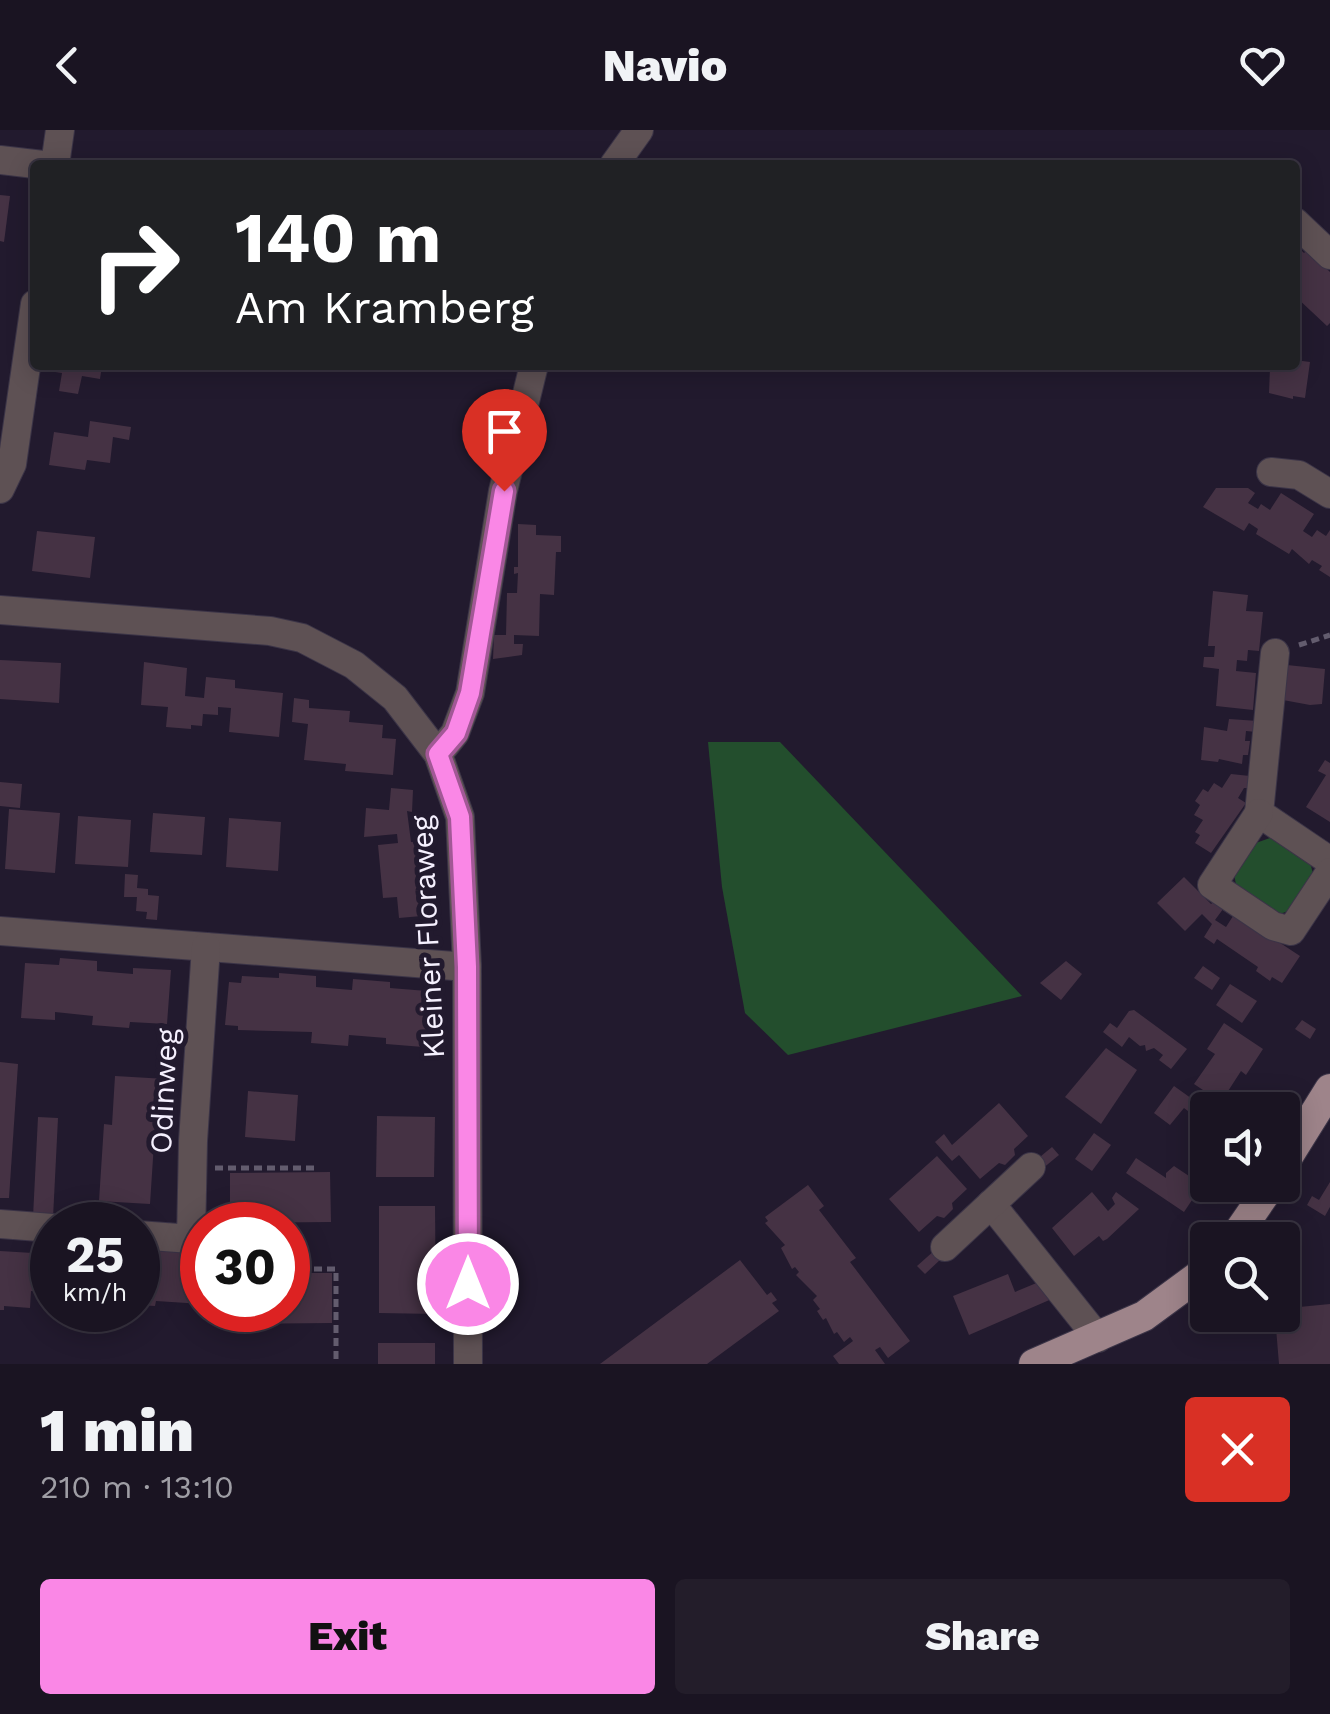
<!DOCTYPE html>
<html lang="en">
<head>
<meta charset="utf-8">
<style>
  :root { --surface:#1a1422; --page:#231d2a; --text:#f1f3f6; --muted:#9f9ea5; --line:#383340; --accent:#fa87e6 }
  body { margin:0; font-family:"Work Sans",sans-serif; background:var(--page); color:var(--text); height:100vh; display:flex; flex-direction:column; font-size:38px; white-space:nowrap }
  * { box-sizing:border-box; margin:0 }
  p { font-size:32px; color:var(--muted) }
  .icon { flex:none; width:55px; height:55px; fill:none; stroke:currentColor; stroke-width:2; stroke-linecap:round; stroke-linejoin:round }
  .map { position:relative; height:1234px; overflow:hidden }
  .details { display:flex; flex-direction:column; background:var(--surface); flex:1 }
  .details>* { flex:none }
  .top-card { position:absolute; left:30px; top:30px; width:1270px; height:210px; border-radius:10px; box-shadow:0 5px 25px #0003,0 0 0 2px var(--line); background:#202124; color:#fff; overflow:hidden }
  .buttons { position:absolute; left:1190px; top:962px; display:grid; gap:20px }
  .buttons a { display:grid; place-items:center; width:110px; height:110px; border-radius:10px; background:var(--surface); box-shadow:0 5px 25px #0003,0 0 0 2px var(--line); font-size:50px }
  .speed { position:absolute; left:30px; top:1072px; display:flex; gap:20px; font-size:50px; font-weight:700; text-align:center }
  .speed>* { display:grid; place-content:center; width:130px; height:130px; border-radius:50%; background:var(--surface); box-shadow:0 5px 25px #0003,0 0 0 2px var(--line); line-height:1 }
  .speed small { font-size:25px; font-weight:400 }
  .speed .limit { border:15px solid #d22; background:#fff; color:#111 }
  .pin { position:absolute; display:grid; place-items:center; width:85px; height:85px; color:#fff; margin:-102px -42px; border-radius:50% 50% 50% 0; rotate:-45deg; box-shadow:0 0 10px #0007 }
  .pin .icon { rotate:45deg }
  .me { position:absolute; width:110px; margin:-55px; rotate:0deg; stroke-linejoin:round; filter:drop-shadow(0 0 8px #0008) }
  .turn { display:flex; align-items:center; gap:35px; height:210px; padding:0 40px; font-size:45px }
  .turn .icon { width:130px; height:130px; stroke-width:2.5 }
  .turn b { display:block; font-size:70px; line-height:85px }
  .round { display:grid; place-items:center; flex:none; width:105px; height:105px; border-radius:10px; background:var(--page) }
  .overview { display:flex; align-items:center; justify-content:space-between; height:170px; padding:0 40px }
  h1 { font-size:60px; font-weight:800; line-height:75px }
  .action { display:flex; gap:20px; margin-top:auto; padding:20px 40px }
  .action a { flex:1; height:115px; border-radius:10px; background:var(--accent); color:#111; font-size:40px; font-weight:800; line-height:115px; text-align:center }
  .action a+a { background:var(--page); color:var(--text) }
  header { display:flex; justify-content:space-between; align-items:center; height:130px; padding:0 40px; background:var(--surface); font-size:45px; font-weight:800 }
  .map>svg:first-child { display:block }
</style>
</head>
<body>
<header><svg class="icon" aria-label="back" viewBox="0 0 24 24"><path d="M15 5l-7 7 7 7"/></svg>Navio<svg class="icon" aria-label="heart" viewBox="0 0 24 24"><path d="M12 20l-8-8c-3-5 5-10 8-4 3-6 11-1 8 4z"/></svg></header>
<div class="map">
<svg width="1330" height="1234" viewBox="0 0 1330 1234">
  <rect width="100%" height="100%" fill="#221a2e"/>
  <g fill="#234e2d">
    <path d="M708,612H780L1022,866L788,925L745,883L722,757Z"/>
    <path d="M1273,707L1309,729L1314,747L1288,781L1280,784L1237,760L1234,744L1253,714Z"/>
  </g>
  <g fill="#453244">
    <path d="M0,65L10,66L4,112L0,111Z"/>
    <path d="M1299,118L1304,123L1307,120L1330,142V193L1327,196L1295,166V123Z"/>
    <path d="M1295,230L1310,232L1305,268L1293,266V269L1269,263L1270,238L1273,235H1295Z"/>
    <path d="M49,235H102L100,249L82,246L78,264L59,261L62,243L48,241Z"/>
    <path d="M90,291L131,297L129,310L113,307L110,333L87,330L85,340L49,335L54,302L88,307Z"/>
    <path d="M1216,358H1248L1255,363L1248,373L1258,379L1261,374L1270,380L1281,363L1314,384L1303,401L1312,407L1317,400L1326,406L1330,400V447L1319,440L1322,436L1312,430L1309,434L1292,419L1289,424L1256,404L1258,399L1249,393L1244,401L1203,377Z"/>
    <path d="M518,394L536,395V405L561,406V422H556L554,465L540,464L539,506L514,505V514H523L522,525L493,529L494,505H506L507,463H517L518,443L514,444V437H518Z"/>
    <path d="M37,401L95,407L90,448L32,441Z"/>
    <path d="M1213,461L1248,465L1246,481L1263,482L1259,521L1248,520L1247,531L1237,530L1236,541L1256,543L1253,580L1216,576L1219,539L1203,537L1204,527H1214L1215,516H1208Z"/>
    <path d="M0,530L61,533L59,573L0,569Z"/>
    <path d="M144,532L187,538L185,566L204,568L206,547L235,550V558L283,563L279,607L229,602L231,578L218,577V585L203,584L202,596L191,595V599L166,597L168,577L141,575Z"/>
    <path d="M1287,535L1325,539L1322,574L1310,575L1283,570Z"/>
    <path d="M294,568L309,570V578L350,581L349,592L383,595L382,608L396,609L393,645L345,641L346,634L304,630L308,594L292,592Z"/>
    <path d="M1229,589L1258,591L1257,602L1246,601L1245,611H1250L1248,625H1243L1242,634L1219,629L1218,632L1201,630L1204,597L1227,601Z"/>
    <path d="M1325,630L1330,633V692L1306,677L1326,645L1318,641Z"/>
    <path d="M1231,644L1250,646L1248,658H1244L1238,668L1246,673L1211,723L1195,713L1200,705L1195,702L1203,690L1194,685L1200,675L1195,671L1203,659L1208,662L1214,653L1222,658Z"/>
    <path d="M0,652L22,654L20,678L0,676Z"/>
    <path d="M391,658L413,660L412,682L407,681L411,712L429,711L433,738L430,739L433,785L399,788L397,767L383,768L378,715L398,713L397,704L364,707L366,678L389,680Z"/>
    <path d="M9,679L60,683L55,743L5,739Z"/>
    <path d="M153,683L205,687L202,725L150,722Z"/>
    <path d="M78,686L131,690L128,737L75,734Z"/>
    <path d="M229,688L281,692L278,741L226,737Z"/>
    <path d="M125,744L138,745L137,758L148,759V765L159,766L157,790L146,789L147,782L136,781L137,767H124Z"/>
    <path d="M1184,747L1211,774L1217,769L1226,775L1215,790L1226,797L1235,783L1300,826L1282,853L1272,847L1270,851L1256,841L1258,837L1217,809L1214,814L1204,807L1212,794L1202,784L1185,801L1157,773Z"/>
    <path d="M60,828L97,831V841L133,844V838L171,840L167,894L130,892L129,898L92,895L93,886L55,882V890L21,888L25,833L59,835Z"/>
    <path d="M1066,831L1082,844L1061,870L1040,853Z"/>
    <path d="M1203,836L1220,848L1212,860L1194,848Z"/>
    <path d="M279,843L316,846V857L352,860L353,849L390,852V858L427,861L425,894L446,895L444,926L423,924V917L386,914V908L349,905L348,916L311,913L312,902L238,900V896L225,895L229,852L241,853L242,846L279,848Z"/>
    <path d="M1230,854L1257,871L1242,893L1216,875Z"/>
    <path d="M1134,880L1187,919L1171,939L1159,930L1163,925L1154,918L1146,921L1145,915L1140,916L1129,907L1122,917L1103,902L1110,893L1117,898L1129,881Z"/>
    <path d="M1302,890L1316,899L1310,909L1295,899Z"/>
    <path d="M1224,893L1263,919L1246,945L1241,941L1221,972L1194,954L1215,924L1207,919Z"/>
    <path d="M1106,918L1137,940L1101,994L1065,967Z"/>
    <path d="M0,932L18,934L9,1068H0Z"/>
    <path d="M115,946L166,949L162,998H155L150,1074L99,1071L104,994L112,995Z"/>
    <path d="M1174,956L1195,971L1188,981L1184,978L1170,995L1154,983Z"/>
    <path d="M248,961L298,965L295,1011L245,1007Z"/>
    <path d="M999,973L1028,1006L1014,1019L1015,1025L1005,1035L999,1033L980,1049L959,1025L952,1031L935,1012L944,1004L952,1015Z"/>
    <path d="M377,986L435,987L434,1047H376Z"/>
    <path d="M38,987L58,988L53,1088L33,1087Z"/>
    <path d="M1094,1003L1111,1015L1092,1041L1075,1029Z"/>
    <path d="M1052,1017L1059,1025L1042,1039L1035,1031Z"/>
    <path d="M937,1026L967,1059L952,1073L953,1079L944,1088L937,1086L919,1102L889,1069Z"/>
    <path d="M1136,1028L1166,1048V1043L1174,1036L1189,1046L1192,1042L1195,1044L1192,1048L1202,1055V1067L1192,1070L1184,1082L1126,1043Z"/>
    <path d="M330,1042L331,1092L230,1093V1043Z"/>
    <path d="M1330,1052V1077L1325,1086L1307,1075L1312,1066L1319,1070Z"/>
    <path d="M808,1055L824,1076L819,1080L856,1128L850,1132L910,1211L888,1228L880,1217L875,1220L885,1234H839L833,1226L853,1211L850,1207L844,1212L837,1202L834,1204L826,1188L823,1190L817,1181L820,1179L813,1170L817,1166L796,1145L799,1142L795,1137L792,1139L781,1118L785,1115L765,1093L768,1091L765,1087Z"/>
    <path d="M1092,1062L1108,1081L1115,1074L1112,1068L1116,1062L1139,1079L1107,1109L1103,1111L1099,1106L1074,1126L1052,1098Z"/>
    <path d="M379,1076H435L436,1184L379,1183Z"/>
    <path d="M34,1112L52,1114V1163L31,1161L30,1178L4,1176V1180H0V1121L33,1123Z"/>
    <path d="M935,1120L942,1128L925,1144L917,1136Z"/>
    <path d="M159,1121L202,1124V1174L156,1171L155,1176L138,1175V1126L159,1127Z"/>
    <path d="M740,1130L767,1165L771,1162L777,1170L772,1173L779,1181L707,1234H600Z"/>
    <path d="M288,1143H332V1193L242,1194V1180H288Z"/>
    <path d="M1008,1144L1015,1162L1046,1149L1054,1168L969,1205L953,1166Z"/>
    <path d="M1330,1174V1234H1279L1276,1198L1290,1197L1289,1178Z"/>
    <rect x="378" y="1213" width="57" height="21"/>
  </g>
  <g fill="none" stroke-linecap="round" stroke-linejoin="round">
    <defs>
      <g id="minor">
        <path d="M0,30L43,35"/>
        <path d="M55,35L60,0"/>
        <path d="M614,35L639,0"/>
        <path d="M1295,92L1330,125"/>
        <path d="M1271,342L1299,345L1330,364"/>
        <path d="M0,359L12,334L35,174"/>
        <path d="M0,480L270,501L302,508L354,535L395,568L438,624L460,687L467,837L468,1234"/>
        <path d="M1275,523L1259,683L1330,731"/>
        <path d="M438,624L455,603L470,563L503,361L534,235"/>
        <path d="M1259,683L1212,755L1273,796L1291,801L1330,742"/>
        <path d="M0,801L467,837"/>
        <path d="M991,1074L1098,1208"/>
        <path d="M0,1094L52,1098"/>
        <path d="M138,1105L191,1109L193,1011L206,817"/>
        <path d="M945,1117L1031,1037"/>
      </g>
      <g id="major">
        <path d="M1282,1036L1330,959"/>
        <path d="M1233,1110L1271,1055"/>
        <path d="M1034,1234L1144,1186L1208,1139"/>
      </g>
    </defs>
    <use href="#minor" stroke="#3b3447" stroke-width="30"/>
    <use href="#major" stroke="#3b3447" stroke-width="32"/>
    <g stroke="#635c6e" stroke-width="5" stroke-dasharray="8 5" stroke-linecap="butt">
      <path d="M1299,515L1330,505"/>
      <path d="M215,1038H315"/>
      <path d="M288,1139H336V1234"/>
    </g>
    <use href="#minor" stroke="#5e5154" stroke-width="28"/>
    <use href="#major" stroke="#9e848a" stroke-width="30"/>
  </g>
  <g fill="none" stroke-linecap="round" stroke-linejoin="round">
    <defs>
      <path id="route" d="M468,1154L467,837L460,687L438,624L456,603L470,563L504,361"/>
    </defs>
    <use href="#route" stroke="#a25896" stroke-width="25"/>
    <use href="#route" stroke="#fa87e6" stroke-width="18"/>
  </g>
  <g text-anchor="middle" stroke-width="10" stroke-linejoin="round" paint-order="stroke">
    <g font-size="30" fill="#f5f0fe" stroke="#221a2e">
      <text transform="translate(428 807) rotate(-93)" y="10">Kleiner Floraweg</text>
      <text transform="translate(164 961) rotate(-87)" y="10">Odinweg</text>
    </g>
  </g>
</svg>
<div class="buttons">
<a><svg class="icon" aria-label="sound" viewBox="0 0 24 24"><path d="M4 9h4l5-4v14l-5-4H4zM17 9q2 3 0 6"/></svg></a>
<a><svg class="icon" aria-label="search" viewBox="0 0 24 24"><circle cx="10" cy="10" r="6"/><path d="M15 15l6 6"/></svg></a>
</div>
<div class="speed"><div>25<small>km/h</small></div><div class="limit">30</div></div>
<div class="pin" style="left:504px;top:361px;background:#d93025"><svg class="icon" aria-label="arrive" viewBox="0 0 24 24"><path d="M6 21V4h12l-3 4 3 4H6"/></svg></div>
<svg class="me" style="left:468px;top:1154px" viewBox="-20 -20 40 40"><circle r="17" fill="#fa87e6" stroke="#fff" stroke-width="3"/><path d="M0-11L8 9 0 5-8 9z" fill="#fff"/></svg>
<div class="top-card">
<div class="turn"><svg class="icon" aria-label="right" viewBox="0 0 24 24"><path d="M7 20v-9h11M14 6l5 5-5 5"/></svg><div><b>140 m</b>Am Kramberg</div></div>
</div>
</div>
<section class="details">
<div class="overview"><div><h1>1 min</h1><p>210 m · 13:10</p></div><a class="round" style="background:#d93025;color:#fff"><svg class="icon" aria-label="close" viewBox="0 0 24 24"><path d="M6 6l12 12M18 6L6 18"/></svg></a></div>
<div class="action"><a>Exit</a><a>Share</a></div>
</section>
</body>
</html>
